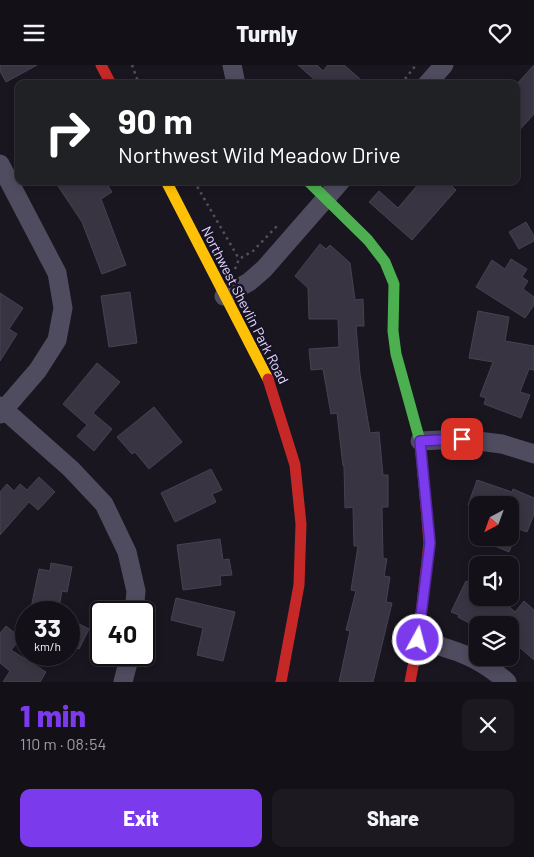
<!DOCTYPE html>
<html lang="en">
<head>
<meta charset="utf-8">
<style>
  :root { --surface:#131018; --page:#1c1921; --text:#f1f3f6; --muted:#9d9da2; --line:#323037; --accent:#7c3aed }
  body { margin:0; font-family:Barlow,sans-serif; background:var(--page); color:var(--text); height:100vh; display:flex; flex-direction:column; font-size:19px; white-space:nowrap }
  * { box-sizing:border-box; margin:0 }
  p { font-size:16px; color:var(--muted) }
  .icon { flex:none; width:28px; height:28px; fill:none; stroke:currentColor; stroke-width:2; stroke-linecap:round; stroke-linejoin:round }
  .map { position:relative; height:617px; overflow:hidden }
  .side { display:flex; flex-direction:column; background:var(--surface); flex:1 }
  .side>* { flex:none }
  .banner { position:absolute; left:15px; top:15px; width:505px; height:105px; border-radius:10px; box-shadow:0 2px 8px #0003,0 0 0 1px var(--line); background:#202124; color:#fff; overflow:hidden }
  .needle { width:32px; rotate:221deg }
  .controls { position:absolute; left:469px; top:431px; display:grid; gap:10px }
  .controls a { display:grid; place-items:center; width:50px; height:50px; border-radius:10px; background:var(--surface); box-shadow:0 2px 8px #0003,0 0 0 1px var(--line); font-size:25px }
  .speed { position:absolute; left:15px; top:536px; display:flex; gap:10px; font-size:25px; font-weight:700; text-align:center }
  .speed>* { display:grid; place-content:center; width:65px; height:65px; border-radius:50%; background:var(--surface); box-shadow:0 2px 8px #0003,0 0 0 1px var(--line); line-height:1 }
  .speed small { font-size:12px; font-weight:400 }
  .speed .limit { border:2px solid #111; border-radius:8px; background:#fff; color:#111 }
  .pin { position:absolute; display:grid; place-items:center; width:42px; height:42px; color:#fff; margin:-21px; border-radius:10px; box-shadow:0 2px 8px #0006 }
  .me { position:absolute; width:55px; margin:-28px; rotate:7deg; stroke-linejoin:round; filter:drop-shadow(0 0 4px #0008) }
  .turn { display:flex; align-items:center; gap:18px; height:105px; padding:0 20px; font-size:22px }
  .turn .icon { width:65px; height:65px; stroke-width:2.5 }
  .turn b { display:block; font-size:35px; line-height:42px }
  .round { display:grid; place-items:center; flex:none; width:52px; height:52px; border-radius:10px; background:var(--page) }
  .head { display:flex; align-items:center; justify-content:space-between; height:85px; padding:0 20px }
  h1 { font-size:30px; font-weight:800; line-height:38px; color:var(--accent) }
  .primary-button { display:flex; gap:10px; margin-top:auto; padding:10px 20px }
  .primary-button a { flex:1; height:58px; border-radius:10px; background:var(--accent); color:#fff; font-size:20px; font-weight:800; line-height:58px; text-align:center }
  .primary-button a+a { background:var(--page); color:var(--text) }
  header { display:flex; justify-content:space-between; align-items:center; height:65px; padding:0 20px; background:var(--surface); font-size:22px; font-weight:800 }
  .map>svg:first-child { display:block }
</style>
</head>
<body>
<header><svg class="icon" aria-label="menu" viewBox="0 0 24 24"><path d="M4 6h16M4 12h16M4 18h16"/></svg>Turnly<svg class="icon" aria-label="heart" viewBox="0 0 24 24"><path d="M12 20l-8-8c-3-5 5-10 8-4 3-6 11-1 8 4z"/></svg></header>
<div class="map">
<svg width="534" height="617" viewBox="0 0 534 617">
  <rect width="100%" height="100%" fill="#191620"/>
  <g fill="#383442" stroke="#474253">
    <path d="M0,0H37L6,17L0,6Z"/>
    <path d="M298,0H317L323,6L328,0H344L366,19H312L315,15Z"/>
    <path d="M534,0V49L516,69V20Z"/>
    <path d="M65,116H105L112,127L101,134L126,200L102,209L82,157L58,121Z"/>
    <path d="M421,116H446L456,125L412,175L369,137L379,126L398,143Z"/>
    <path d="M526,157L534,171V176L519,184L509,167Z"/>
    <path d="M320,179L326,184L330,180L350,198L355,235L363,234L364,261H356L360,309L370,368L379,367L383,410H388V442H382L383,493L387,494L384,511L390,512L386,537L392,538L373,617H339L350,566L346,565L356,526L351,525L358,481H354L353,442L345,443L344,401H343L337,348L331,349L323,304L311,305L309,284L339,282L338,254H309L308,223L295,211Z"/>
    <path d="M511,194L527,204L522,212L528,216L523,224L534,232V240L525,253L476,222L492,195L505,204Z"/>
    <path d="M130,227L137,278L109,282L101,231Z"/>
    <path d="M0,228L23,243L9,264L17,269L0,296Z"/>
    <path d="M478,246L509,252L505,276L534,281V305L529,304L520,327L530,330L521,353L484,339L486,333L480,331L493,297L469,293Z"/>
    <path d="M97,298L120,317L93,348L112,364L94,386L77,371L87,360L63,339Z"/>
    <path d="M154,342L182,377L149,404L135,387L132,389L117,372Z"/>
    <path d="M211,404L222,425L212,429L216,437L175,457L161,428Z"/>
    <path d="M39,412L55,427L38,445L29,437L0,470V427L7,419L14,426L20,419L27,425Z"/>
    <path d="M477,415L512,427L513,424L534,433V449L527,467L510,461V440H468Z"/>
    <path d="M474,472H515L509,487Z"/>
    <path d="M220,474L223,495L229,494L232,510L220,511L221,520L183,525L177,480Z"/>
    <path d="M51,498L72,502L67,527L62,526L58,548H30L39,504L50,506Z"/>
    <path d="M466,516L478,521V532H499L515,547L524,536L534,545V595L510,574V560H484L471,554L469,558L458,552L459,550L451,547Z"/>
    <path d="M176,533L235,547L223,596L197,590L203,563L171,555Z"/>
    <path d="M69,554L89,564L79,584L69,579Z"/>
    <path d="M6,561L21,573L11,585L46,607L40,617H3L10,606L0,598V568Z"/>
  </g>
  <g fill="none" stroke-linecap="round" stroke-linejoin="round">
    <g stroke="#4b5360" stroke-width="2.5" stroke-dasharray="2.5 4" stroke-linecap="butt">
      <path d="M132,0L139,19"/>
      <path d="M401,19L416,0"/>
      <path d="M194,116L239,194"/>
      <path d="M235,204L239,194L253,186L277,161"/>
    </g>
    <g stroke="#4f4c60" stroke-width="19">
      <path d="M232,0L236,19"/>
      <path d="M427,19L444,0"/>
      <path d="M0,99L57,208L63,243L57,275L38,305L0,349"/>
      <path d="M224,231L249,217L264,204L341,116"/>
      <path d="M0,341L71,404L104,439L127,487L136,526L134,548"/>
      <path d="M420,376L462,374L502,379L534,389"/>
      <path d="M418,575C455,585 478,591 507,617"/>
      <path d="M123,617L130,590"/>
    </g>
    <path stroke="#4caf50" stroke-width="11" d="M308,116L368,175L385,197L394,219L393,266L396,289L420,376L425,430"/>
    <path stroke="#ffc107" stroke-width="11" d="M166,116L268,314"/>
    <g stroke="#c62828" stroke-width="11">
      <path d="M101,0L111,19"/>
      <path d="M268,314L295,400L301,459L299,520L281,617"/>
      <path d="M410,617L418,575L429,478L425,430"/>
    </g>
  </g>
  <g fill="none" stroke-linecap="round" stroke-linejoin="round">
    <defs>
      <path id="route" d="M418,575L430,478L420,376L462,374"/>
    </defs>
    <use href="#route" stroke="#51269a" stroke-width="12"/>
    <use href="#route" stroke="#7c3aed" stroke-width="9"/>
  </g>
  <g text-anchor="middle" stroke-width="5" stroke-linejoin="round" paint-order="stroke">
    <g font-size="14" fill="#e1dafb" stroke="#171224">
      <text transform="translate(245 240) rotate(63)" y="5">Northwest Shevlin Park Road</text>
    </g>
  </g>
</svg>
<div class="controls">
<a><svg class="needle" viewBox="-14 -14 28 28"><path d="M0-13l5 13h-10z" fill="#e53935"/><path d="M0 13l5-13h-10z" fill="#9d9da2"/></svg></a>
<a><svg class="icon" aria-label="sound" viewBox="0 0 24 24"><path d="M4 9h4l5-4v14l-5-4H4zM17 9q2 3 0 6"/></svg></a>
<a><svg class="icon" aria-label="layers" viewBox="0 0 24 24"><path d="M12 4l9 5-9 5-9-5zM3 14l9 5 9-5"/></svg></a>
</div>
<div class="speed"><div>33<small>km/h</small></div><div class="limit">40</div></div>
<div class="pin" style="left:462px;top:374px;background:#d93025"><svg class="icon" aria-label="arrive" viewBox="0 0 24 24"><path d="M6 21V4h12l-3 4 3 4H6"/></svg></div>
<svg class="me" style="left:418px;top:575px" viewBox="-20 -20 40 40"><circle r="17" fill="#7c3aed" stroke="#fff" stroke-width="3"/><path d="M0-11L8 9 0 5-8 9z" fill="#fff"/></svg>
<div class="banner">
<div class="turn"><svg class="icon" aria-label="right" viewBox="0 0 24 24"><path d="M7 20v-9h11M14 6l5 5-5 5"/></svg><div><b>90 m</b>Northwest Wild Meadow Drive</div></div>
</div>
</div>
<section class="side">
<div class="head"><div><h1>1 min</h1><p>110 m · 08:54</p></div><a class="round"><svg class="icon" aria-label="close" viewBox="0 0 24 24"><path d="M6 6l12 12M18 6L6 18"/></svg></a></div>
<div class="primary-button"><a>Exit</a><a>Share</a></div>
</section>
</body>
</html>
